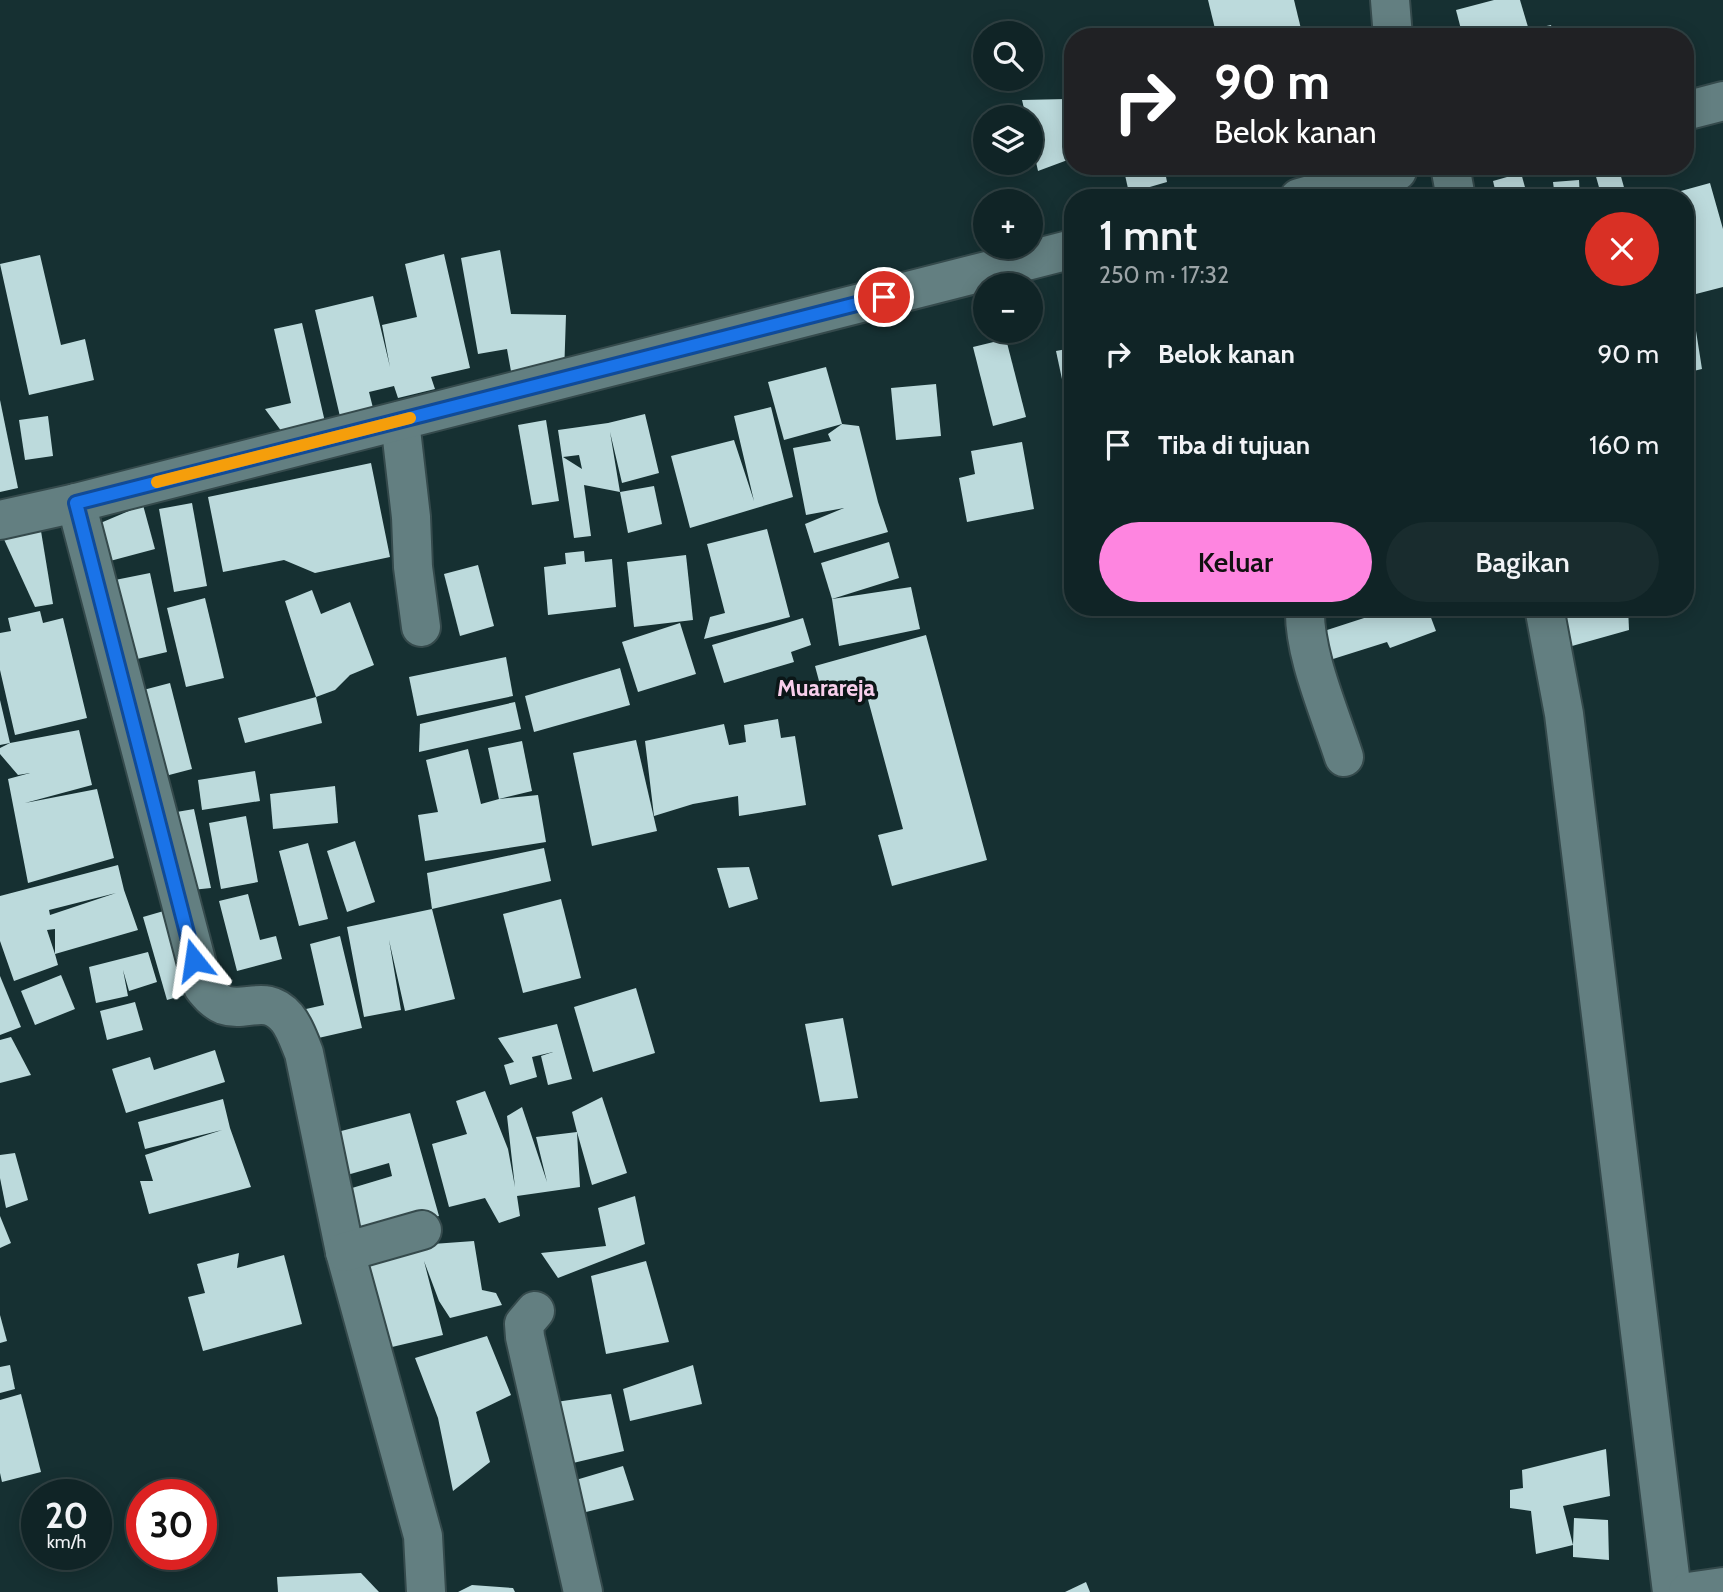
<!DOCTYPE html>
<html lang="id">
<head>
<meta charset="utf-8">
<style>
  :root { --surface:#102426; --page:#192c2e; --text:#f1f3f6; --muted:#9ca4a7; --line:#304143; --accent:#fe85e0 }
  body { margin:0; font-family:Cabin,sans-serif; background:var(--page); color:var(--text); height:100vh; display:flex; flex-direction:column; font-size:26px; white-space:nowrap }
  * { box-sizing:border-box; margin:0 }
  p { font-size:23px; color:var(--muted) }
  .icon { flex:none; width:38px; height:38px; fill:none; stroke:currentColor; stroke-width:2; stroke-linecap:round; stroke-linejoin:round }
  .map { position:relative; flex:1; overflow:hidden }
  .sheet { position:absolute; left:1064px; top:189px; width:630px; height:427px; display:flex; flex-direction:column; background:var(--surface); border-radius:28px; box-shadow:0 4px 18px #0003,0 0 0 2px var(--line) }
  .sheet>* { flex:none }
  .guide { position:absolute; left:1064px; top:28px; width:630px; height:147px; border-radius:28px; box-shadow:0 4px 18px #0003,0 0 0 2px var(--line); background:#202124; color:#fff; overflow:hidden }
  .controls { position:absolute; left:973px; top:21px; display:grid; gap:14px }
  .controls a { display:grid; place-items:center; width:70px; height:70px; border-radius:50%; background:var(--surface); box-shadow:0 4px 18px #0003,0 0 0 2px var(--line); font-size:35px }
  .speed { position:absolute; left:21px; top:1479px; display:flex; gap:14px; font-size:35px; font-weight:700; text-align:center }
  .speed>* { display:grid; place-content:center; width:91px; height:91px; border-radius:50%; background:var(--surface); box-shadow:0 4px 18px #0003,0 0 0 2px var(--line); line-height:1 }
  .speed small { font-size:18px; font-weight:400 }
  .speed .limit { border:10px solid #d22; background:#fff; color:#111 }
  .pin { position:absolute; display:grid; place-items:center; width:60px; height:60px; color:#fff; margin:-30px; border:4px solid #fff; border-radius:50%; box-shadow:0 2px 7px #0007 }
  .me { position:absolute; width:77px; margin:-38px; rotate:345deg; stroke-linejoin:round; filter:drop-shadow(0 0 5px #0008) }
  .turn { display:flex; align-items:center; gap:24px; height:147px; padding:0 35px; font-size:32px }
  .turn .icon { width:91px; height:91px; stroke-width:2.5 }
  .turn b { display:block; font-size:49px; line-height:60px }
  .round { display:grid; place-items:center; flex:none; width:74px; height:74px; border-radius:37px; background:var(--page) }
  .summary { display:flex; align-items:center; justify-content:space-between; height:119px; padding:0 35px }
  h1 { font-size:42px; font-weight:600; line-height:52px }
  .cta { display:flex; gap:14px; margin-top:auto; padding:14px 35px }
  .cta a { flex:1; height:80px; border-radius:42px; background:var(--accent); color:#111; font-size:28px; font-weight:600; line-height:80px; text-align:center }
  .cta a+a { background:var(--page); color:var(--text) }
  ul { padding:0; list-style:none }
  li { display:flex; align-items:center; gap:21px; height:91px; padding:0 35px }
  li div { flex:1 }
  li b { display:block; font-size:26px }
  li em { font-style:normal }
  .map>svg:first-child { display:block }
</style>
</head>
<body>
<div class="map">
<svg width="1723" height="1592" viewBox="0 0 1723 1592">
  <rect width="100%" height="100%" fill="#163032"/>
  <g fill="#bcdadc" fill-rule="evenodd">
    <path d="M1208,0H1294L1303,37H1217Z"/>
    <path d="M1494,0H1520L1528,27L1491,37H1463L1456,10Z"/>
    <path d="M1551,25L1554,37H1502V36Z"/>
    <path d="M1067,99L1073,125V158L1038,171L1031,139V117H1026L1022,100Z"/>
    <path d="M1123,166H1164L1167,182L1129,193Z"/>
    <path d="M1173,166H1203V167L1176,174Z"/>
    <path d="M1593,166H1618L1627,198H1602Z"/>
    <path d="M1521,173L1528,198H1497L1493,181Z"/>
    <path d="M1579,180L1580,198H1555L1553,182Z"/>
    <path d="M1710,183L1723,229V287L1692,295L1685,272V198L1659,197Z"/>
    <path d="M500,250L511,314L566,315L564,375L514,388L507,349L478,354L461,258Z"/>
    <path d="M444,254L470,368L431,377L435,389L398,398L394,386L369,392L375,416L342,425L315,310L373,296L390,367L382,325L417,317L405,264Z"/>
    <path d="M40,255L61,345L85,339L94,380L29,395L0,264Z"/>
    <path d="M1690,293L1702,369L1685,373V294Z"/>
    <path d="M302,323L325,422L282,432L265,409L291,403L274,329Z"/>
    <path d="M1006,339L1026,417L993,426L973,347Z"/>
    <path d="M1072,348L1073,426H1072L1056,351Z"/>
    <path d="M826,367L842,424L784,440L768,382Z"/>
    <path d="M936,384L941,436L896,440L891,388Z"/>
    <path d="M0,400L18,488L0,492Z"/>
    <path d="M771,407L793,497L690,528L671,456L734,440L754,501L734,416Z"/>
    <path d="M645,414L659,473L622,483L610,432L620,492L584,485L591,536L574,538L558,430L608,423ZM579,455L582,469L563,457Z"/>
    <path d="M48,416L53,456L25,460L19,420Z"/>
    <path d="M546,420L559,501L532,505L518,425Z"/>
    <path d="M842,424L859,426L878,502L888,532L814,553L805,524L844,508L806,515L793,448L831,441L828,434Z"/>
    <path d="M1022,442L1034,509L967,522L959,478L975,474L971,451Z"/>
    <path d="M371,463L390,557L315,573L284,560L223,572L208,497Z"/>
    <path d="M654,486L662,524L628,533L620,492Z"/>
    <path d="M192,503L207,586L174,592L159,509Z"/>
    <path d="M143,505L155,549L110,561L91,527Z"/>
    <path d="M39,519L53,604L35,607L2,535Z"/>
    <path d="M767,529L790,617L704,639L710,617L725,613L707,544Z"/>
    <path d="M889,542L899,578L832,599L821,563Z"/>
    <path d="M584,551L585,562L612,559L616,607L548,615L544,567L566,564L565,553Z"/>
    <path d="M686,555L693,620L634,627L627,562Z"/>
    <path d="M478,565L494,626L460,636L444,574Z"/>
    <path d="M150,573L167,652L133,660L115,580Z"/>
    <path d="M911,587L920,629L839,646L832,599Z"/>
    <path d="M312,590L321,614L350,602L374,665L350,675L335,690L316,697L285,601Z"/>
    <path d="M205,598L224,678L186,687L167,608Z"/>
    <path d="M1398,607H1427L1436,631L1390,648L1387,642L1333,659L1324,631Z"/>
    <path d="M1579,607H1628L1629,630L1572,646L1563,612Z"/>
    <path d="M40,611L43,623L63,618L87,718L15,735L0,670V633L11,631L8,618Z"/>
    <path d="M803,618L811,645L791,652L794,662L724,683L712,645Z"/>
    <path d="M680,623L696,674L638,692L622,642Z"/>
    <path d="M926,635L987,860L892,886L878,835L903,829L864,685L823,696L815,666Z"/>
    <path d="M506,657L513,696L417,716L409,677Z"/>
    <path d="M620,668L630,705L534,732L525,696Z"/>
    <path d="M170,683L192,769L150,780L128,694Z"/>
    <path d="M316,697L322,723L245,743L238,718Z"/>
    <path d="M0,700L10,743L79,730L92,785L25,803L97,789L114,858L28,883L8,779L30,773L18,775L0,754V748L10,743L0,745Z"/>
    <path d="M515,702L521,729L419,752L420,724Z"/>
    <path d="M778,719L781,738L795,736L806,805L739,816L738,796L693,804L654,816L645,741L724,724L729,745L746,742L744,725Z"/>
    <path d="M636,740L657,831L592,846L573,753Z"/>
    <path d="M522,741L532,791L499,799L488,748Z"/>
    <path d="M468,749L481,804L499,799L538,795L546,842L425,861L418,815L438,812L426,760Z"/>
    <path d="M255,771L260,801L202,810L198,780Z"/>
    <path d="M335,786L338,823L273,829L270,794Z"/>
    <path d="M194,809L211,888L182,891L165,814Z"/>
    <path d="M246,816L258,882L221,889L209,823Z"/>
    <path d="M355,841L375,902L347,912L327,851Z"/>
    <path d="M308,843L328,919L299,926L279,851Z"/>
    <path d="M544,848L551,881L432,909L427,873Z"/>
    <path d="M118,865L124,890L138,930L55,954L58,965L14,981L0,941V896ZM116,893L50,915L49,910ZM55,929V954L47,930Z"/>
    <path d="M749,867L758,899L729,908L717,868Z"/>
    <path d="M248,894L260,940L276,936L282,959L237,971L219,901Z"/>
    <path d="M561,899L581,978L523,993L503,914Z"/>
    <path d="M174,908L198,991L167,1000L143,917Z"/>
    <path d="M432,909L455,999L405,1011L389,940L401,1010L364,1017L347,927Z"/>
    <path d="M340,936L362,1028L314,1039L306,1009L324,1005L310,944Z"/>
    <path d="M148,952L157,982L129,991L123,970L128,996L96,1003L89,967Z"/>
    <path d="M61,975L75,1009L35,1025L21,991Z"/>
    <path d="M0,976L21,1027L0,1035Z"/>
    <path d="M636,988L655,1053L593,1072L574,1007Z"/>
    <path d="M135,1002L143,1030L107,1040L100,1011Z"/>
    <path d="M843,1018L858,1098L820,1102L805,1024Z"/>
    <path d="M557,1024L572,1079L548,1085L541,1056L553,1052L532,1057L537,1077L510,1085L504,1065L514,1062L498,1038Z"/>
    <path d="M11,1037L31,1075L0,1083V1040Z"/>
    <path d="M215,1050L225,1082L126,1113L112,1069L150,1057L154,1070Z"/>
    <path d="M485,1091L508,1149L515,1187L507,1116L522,1107L547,1182L536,1137L577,1132L572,1112L602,1097L627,1173L592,1185L577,1132L580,1187L517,1196L520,1216L499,1223L485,1198L449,1207L432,1144L467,1134L456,1101Z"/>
    <path d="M223,1099L230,1128L251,1187L149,1214L140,1181H153L145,1155L222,1130L145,1149L138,1122Z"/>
    <path d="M410,1113L439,1216L352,1242L342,1191L392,1176L389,1163L333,1179L326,1135Z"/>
    <path d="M15,1153L28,1200L6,1208L0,1178V1155Z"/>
    <path d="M635,1196L645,1244L558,1278L541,1253L606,1246L598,1208Z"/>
    <path d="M0,1216L11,1243L0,1248Z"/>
    <path d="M474,1241L482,1290L496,1293L502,1305L450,1318L439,1301L424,1261L443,1335L392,1347L365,1266L419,1245Z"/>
    <path d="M239,1253L237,1268L284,1255L302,1324L203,1351L188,1297L205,1293L197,1264Z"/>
    <path d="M646,1261L669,1342L606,1354L591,1276Z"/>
    <path d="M0,1315L7,1341L0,1343Z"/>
    <path d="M487,1336L511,1395L476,1412L490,1462L453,1491L438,1418L415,1358Z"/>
    <path d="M10,1365L15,1389L0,1393V1367Z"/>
    <path d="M693,1365L702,1404L630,1421L623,1389Z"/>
    <path d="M21,1394L41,1472L2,1482L0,1473V1400Z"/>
    <path d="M611,1394L624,1451L556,1467L542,1404Z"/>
    <path d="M1606,1449L1610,1496L1563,1506L1573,1545L1574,1518L1608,1520L1609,1560L1573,1557V1545L1536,1554L1531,1511L1510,1508V1490L1523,1488L1522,1470Z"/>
    <path d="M623,1466L634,1500L570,1516L559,1485Z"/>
    <path d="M361,1573L379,1592H278L277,1577Z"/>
    <path d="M1086,1582L1090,1592H1065Z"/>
    <path d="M472,1585L513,1588L515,1592H458Z"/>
  </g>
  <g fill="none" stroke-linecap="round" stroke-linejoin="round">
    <defs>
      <g id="street">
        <path d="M1685,111L1723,101"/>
        <path d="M1450,166L1456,198"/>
        <path d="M400,421L411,517L413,567L421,627"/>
        <path d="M76,503L203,987C209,994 214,1001 224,1005C247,1013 266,993 287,1018C295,1028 299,1041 304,1053L345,1252L423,1536L426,1592"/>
        <path d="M1305,607C1303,653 1330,713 1344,757"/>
        <path d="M1544,607L1564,714L1672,1592"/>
        <path d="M345,1252L422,1230"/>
        <path d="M535,1311L524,1324L525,1337L583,1592"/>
        <path d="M1688,1592L1723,1587"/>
      </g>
      <g id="secondary">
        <path d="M1390,0L1393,37"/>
        <path d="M1299,198L1397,171V166"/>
        <path d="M0,520L76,503L1073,249"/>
      </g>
    </defs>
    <use href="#street" stroke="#354a4c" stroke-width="42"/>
    <use href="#secondary" stroke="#354a4c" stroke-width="42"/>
    <use href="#street" stroke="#637f81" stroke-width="38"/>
    <use href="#secondary" stroke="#637f81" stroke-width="38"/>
  </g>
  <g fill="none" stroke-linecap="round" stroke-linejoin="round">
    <defs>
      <path id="route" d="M194,960L76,503L884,297"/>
    </defs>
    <use href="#route" stroke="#114b97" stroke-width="18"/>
    <use href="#route" stroke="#1a73e8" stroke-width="12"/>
    <path stroke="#f59e0b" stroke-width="12" d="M157,482L410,418"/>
  </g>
  <g text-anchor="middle" stroke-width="7" stroke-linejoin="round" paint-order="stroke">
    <g font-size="23" font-weight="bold" fill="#f8ceeb" stroke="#0b1617">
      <text x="826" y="696">Muarareja</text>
    </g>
  </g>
</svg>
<div class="controls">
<a><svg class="icon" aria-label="search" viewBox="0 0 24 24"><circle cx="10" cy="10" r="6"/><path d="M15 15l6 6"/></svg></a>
<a><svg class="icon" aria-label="layers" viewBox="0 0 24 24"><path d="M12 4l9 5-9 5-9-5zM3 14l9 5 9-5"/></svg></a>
<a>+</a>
<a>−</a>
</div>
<div class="speed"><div>20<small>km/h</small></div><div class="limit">30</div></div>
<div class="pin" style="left:884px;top:297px;background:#d93025"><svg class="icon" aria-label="arrive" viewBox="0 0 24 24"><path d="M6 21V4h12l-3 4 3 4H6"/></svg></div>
<svg class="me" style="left:194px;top:960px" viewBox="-20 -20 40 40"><path d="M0-17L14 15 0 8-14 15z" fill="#1a73e8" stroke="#fff" stroke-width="4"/></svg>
<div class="guide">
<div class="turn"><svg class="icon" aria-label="right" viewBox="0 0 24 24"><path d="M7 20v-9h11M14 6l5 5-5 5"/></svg><div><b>90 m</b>Belok kanan</div></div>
</div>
<section class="sheet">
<div class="summary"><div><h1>1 mnt</h1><p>250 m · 17:32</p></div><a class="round" style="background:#d93025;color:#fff"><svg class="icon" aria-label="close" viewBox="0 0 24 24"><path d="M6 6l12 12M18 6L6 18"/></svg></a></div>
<ul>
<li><svg class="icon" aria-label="right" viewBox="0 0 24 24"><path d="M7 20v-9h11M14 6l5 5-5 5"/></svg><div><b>Belok kanan</b></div><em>90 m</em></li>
<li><svg class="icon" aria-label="arrive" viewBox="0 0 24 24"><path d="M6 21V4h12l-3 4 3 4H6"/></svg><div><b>Tiba di tujuan</b></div><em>160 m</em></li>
</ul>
<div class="cta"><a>Keluar</a><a>Bagikan</a></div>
</section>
</div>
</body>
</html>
